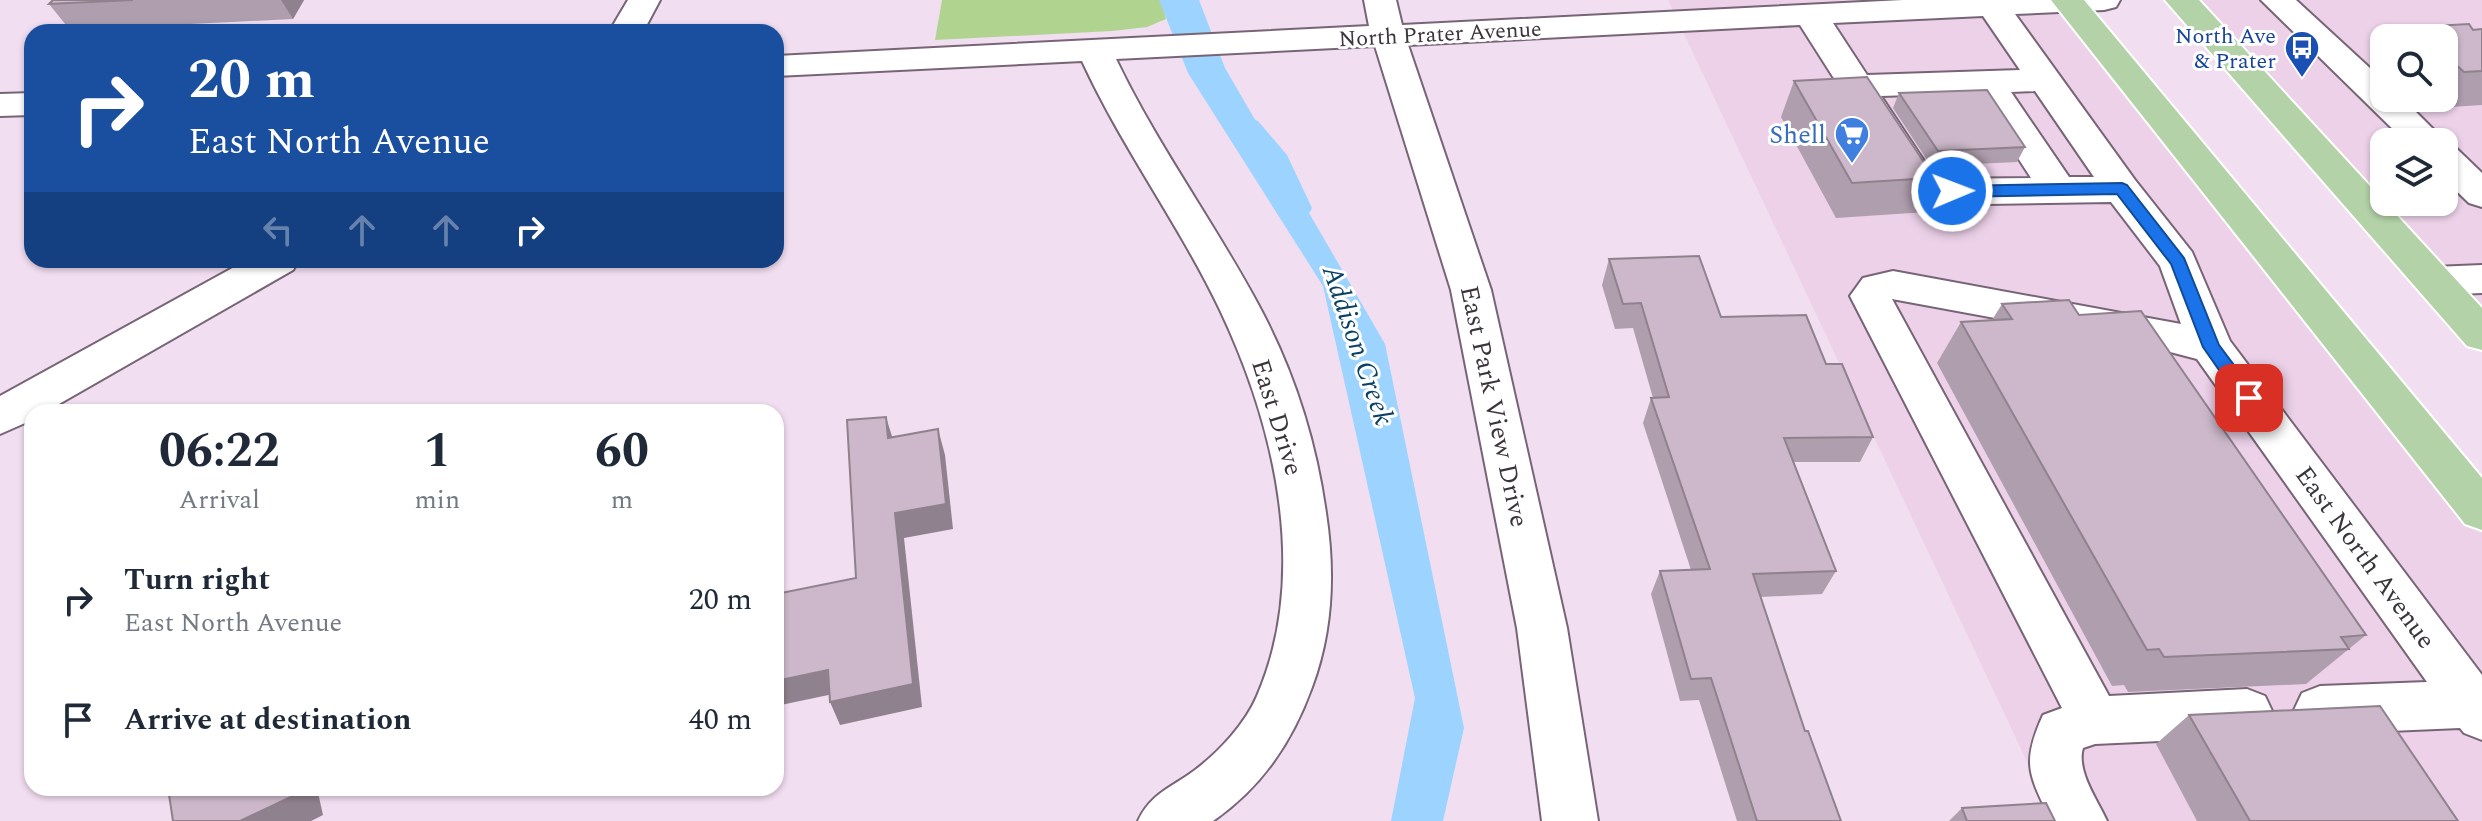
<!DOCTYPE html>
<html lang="en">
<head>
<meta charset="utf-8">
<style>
  :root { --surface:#fff; --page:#f6f6f7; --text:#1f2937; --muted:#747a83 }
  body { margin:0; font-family:Spectral,serif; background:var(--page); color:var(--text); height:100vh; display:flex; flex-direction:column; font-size:30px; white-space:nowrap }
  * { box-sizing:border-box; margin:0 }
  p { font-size:26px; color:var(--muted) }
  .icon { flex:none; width:44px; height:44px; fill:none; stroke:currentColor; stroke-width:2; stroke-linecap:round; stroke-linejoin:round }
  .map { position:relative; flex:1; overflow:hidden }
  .side { position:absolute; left:24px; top:404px; width:760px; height:392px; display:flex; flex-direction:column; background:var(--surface); border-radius:24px; box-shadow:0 2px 6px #0004 }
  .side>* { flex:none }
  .banner { position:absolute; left:24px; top:24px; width:760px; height:244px; border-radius:24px; box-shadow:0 2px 6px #0004; background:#1a4fa0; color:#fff; overflow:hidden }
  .fabs { position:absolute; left:2370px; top:24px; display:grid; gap:16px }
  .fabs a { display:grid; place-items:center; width:88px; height:88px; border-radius:16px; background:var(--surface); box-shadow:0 2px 6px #0004; font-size:40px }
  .pin { position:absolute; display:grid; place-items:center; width:68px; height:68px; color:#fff; margin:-34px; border-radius:16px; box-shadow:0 4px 12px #0006 }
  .me { position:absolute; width:88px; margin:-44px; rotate:89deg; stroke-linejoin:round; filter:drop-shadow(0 0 6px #0008) }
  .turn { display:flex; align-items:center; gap:28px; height:168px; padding:0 32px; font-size:36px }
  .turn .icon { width:104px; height:104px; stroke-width:2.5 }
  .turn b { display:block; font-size:56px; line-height:68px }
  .lanes { display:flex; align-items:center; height:76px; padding:0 32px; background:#0003; justify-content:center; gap:40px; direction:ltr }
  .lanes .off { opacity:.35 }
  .eta { display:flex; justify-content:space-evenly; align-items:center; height:136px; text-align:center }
  .eta b { font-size:48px; font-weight:700; line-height:56px }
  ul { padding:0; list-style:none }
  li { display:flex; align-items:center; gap:24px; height:120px; padding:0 32px }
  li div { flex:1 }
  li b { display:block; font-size:30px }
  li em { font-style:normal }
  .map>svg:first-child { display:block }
</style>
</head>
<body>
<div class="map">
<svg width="2482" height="821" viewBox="0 0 2482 821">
  <rect width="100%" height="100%" fill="#f2def1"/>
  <g fill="#ecd1e9" fill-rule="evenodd">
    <path d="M1668,0H2067L2482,511V821H2055Z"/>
    <path d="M2181,0H2482V335ZM2384,38H2444V98H2384ZM2384,142H2444V202H2384Z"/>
  </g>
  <path fill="#b0d48f" d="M942,0H1161L1166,19L1147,27L1112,31L935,40Z"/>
  <path fill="#9cd3ff" d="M1159,0H1199L1225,68L1385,344L1464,728L1443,821H1391L1415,698L1323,286L1188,73Z"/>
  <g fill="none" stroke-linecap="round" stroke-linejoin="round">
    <path fill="#9cd3ff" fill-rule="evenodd" d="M1253,119L1258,121L1287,155L1312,208L1310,212L1304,213L1296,208L1272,157L1246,124Z"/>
    <defs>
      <g id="minor">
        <path d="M628,0H660L643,32H609Z"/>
        <path d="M1364,0H1396L1402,25L1903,0H2120L2116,7L2104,10L2015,14L2135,180L2192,252L2230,341L2482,675V740L2464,733L2460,728L2320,734L2302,727L2294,710L2302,693L2320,686L2427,682L2197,359L2151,347L1892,299L2109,696L2247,689L2265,696L2273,713L2265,730L2247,737L2095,744L2083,748C2076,771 2098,801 2107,821H2051C2029,774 2021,764 2043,715L2062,708L1850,296L1863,278L1893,271L2181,324L2160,266L2111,202L1925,205L1912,201L1800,25L1408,45L1491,290L1567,628L1598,821H1542L1517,628L1451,290L1375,46L1116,59C1157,145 1214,222 1259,306C1294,371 1316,441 1326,513C1335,572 1333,631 1312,687C1292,742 1262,787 1213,821H1138C1151,793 1171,788 1195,770C1219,752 1245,724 1257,696C1310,574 1275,426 1220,310C1179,224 1122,148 1082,61L776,76V56L1369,26ZM1983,16L2020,70L1867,75L1833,23ZM2035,91L2094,177H2069L2011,92ZM1976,93L2031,178L1936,179L1881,96Z"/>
        <path d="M2261,0H2296L2384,81V98H2402L2446,142L2444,146V142H2406Z"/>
        <path d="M32,93V115L0,116V94Z"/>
        <path d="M2444,146L2457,149L2482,173V207L2469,203L2444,179Z"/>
        <path d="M247,260H299L293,270L45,412H32V420L0,434V396Z"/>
        <path d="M2482,265V293L2434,295L2420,291L2414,281L2420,271L2434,267Z"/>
      </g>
      <g id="major">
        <path d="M2051,0H2084L2482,478V530L2465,524Z"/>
        <path d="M2165,0H2199L2482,308V350L2467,346Z"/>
      </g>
    </defs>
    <use href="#minor" stroke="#776576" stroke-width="4"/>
    <use href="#major" stroke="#fff" stroke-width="4"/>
    <use href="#minor" fill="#fff" fill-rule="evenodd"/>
    <use href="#major" fill="#b3d2a7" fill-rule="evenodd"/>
  </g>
  <g fill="#af9eae">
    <path d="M53,0H304L293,19L70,30L49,4Z"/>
    <path d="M2414,27L2482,29V105L2435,108L2425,98H2444V38H2406Z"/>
    <path d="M1794,81L1927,167L1946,177L1927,212L1836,218L1781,117Z"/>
    <path d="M1899,93L2025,147L2017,162L1931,166L1893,108Z"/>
    <path d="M1609,259L1721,317L1826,364L1873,437L1860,462H1793L1836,571L1822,594L1760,597L1805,731L1841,821H1737L1699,700L1680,701L1651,594L1660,571L1691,570L1643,423L1651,398H1653L1633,328L1615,329L1602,285Z"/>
    <path d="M2002,304L2079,315L2366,635L2306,684L2128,692L2124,685L2112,686L1937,363L1961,322L1992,320Z"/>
    <path d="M2189,715L2458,821H2197L2156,744Z"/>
    <path d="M1962,808L2055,821H1949Z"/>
  </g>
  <g fill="#8f818d">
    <path d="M281,0H304L293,19Z"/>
    <path d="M886,417L894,443L888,438Z"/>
    <path d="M938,429L945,455L953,529L904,538L922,707L840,725L830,702L895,513Z"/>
    <path d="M828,670L838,693L776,706V681Z"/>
    <path d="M296,788H317L323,815L311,821H240Z"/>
  </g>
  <g fill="#ccb8ca" stroke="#8f818d" stroke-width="2">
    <path d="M53,0H133L49,4Z"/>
    <path d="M2469,24L2473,30L2482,29V71L2464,72L2444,54V38H2427L2414,27Z"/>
    <path d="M1867,77L1927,167L1943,172L1946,177L1852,183L1794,81Z"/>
    <path d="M1987,90L2025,147L1938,151L1899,93Z"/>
    <path d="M1699,256L1721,317L1806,315L1826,364H1842L1873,437L1784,438L1836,571L1753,574L1805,731H1808L1841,821H1757L1711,678L1691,679L1660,571L1710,569L1651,398L1669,397L1641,303L1623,304L1609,259Z"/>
    <path d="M2069,300L2079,315L2141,311L2366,635L2341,637L2349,649L2164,657L2159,649L2147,650L1961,322L2012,319L2002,304Z"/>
    <path d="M886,417L888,438L938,429L946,504L895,513L913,684L830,702L828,670L776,681V594L856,578L847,420Z"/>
    <path d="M2380,706L2458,821H2250L2189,715Z"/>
    <path d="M168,788H296L297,794L240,821H173Z"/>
    <path d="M2046,803L2055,821H1967L1962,808Z"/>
  </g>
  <path fill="#1a73e8" stroke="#114b97" stroke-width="2" d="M2122,183L2127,185L2184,258L2219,345L2255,393L2258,398L2255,403H2242L2203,347L2171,264L2117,194L1952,197L1944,191L1952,186Z"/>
  <defs>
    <symbol id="bus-pin" viewBox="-11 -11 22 30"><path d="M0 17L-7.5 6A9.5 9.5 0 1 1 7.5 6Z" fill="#1a4fb4" stroke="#fff"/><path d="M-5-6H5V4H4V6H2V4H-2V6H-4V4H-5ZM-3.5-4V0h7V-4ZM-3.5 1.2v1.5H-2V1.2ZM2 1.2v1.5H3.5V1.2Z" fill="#fff"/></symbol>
    <symbol id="supermarket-pin" viewBox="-11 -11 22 30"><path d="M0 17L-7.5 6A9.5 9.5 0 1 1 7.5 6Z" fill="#3f7fe0" stroke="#fff"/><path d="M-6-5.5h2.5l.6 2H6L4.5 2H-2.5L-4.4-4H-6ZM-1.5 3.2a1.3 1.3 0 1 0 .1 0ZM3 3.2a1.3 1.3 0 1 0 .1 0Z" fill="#fff"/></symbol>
  </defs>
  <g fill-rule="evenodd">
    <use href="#bus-pin" x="2282" y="28" width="40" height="54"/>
    <use href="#supermarket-pin" x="1832" y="114" width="40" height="54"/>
  </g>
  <g text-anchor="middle" stroke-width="6" stroke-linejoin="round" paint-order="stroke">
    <g font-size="22" fill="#3c343b" stroke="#fff">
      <text transform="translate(1440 33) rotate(-3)" y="8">North Prater Avenue</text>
    </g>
    <g font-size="22" fill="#164399" stroke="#fff" text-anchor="end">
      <text x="2276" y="43">North Ave<tspan x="2276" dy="25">&amp; Prater</tspan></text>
    </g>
    <g font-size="26" fill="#366cbe" stroke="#fff" text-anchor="end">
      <text x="1826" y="143">Shell</text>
    </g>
    <g font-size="26" fill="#3c343b" stroke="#fff">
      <text transform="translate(1495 406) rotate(78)" y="9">East Park View Drive</text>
      <text transform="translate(1278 417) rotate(73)" y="9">East Drive</text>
      <text transform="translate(2366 557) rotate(54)" y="9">East North Avenue</text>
    </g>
    <g font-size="28" font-style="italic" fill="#094164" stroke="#fff">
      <text transform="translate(1359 345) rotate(71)" y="10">Addison Creek</text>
    </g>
  </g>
</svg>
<div class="fabs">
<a><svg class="icon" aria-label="search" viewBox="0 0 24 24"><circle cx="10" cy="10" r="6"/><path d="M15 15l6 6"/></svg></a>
<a><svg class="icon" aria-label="layers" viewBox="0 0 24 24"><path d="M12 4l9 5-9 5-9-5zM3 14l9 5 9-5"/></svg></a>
</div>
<div class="pin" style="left:2249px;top:398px;background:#d93025"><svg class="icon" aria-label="arrive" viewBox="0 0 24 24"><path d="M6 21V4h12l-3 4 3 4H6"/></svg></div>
<svg class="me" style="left:1952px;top:191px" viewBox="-20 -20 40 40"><circle r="17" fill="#1a73e8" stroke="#fff" stroke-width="3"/><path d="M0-11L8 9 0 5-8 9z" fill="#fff"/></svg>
<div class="banner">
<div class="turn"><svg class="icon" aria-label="right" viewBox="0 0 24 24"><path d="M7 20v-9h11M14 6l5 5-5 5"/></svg><div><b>20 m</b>East North Avenue</div></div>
<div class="lanes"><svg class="icon off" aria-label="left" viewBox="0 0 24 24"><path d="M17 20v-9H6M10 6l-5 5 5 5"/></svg><svg class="icon off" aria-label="ahead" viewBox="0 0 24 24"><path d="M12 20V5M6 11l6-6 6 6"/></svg><svg class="icon off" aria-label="ahead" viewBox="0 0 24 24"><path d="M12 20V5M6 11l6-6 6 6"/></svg><svg class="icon" aria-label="right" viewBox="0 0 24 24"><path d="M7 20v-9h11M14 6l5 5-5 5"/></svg></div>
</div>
<section class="side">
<div class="eta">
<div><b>06:22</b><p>Arrival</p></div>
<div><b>1</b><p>min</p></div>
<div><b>60</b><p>m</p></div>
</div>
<ul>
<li><svg class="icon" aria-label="right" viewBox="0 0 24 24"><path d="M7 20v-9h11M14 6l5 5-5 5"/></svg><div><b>Turn right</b><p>East North Avenue</p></div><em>20 m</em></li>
<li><svg class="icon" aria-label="arrive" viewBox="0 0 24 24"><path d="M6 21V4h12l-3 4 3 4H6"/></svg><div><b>Arrive at destination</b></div><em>40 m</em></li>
</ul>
</section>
</div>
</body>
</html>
